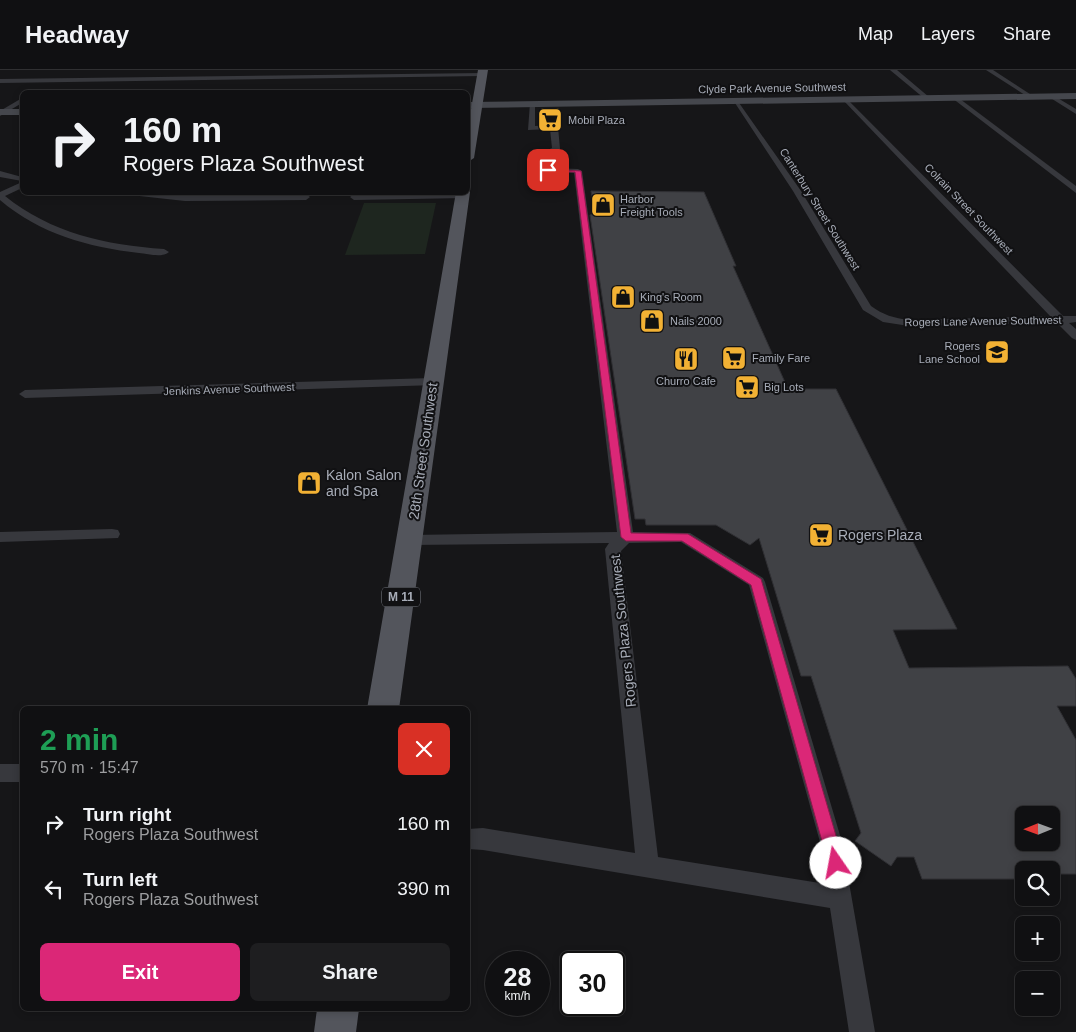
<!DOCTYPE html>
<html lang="en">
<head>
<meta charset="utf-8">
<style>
  :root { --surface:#101012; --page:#1e1e20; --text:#f1f3f6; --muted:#9c9d9f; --line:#303032; --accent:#db2777 }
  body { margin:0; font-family:Helvetica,sans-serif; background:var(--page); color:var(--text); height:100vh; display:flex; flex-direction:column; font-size:19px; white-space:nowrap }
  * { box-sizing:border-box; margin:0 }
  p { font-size:16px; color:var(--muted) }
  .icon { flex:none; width:28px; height:28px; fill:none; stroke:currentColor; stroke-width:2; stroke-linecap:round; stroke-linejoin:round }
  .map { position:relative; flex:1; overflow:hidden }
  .side { position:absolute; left:20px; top:636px; width:450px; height:305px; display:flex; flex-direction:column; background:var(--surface); border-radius:8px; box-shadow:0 2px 8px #0003,0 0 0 1px var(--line) }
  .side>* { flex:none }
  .banner { position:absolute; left:20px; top:20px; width:450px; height:105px; border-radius:8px; box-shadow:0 2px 8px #0003,0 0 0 1px var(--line); background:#101012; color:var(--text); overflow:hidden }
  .needle { width:32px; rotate:269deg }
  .buttons { position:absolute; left:1015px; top:736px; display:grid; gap:10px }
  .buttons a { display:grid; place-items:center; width:45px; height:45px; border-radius:8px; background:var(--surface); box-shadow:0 2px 8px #0003,0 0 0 1px var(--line); font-size:25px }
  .speed { position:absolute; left:485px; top:881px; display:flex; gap:10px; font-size:25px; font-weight:700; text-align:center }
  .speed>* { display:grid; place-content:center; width:65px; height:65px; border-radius:50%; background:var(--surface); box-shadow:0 2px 8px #0003,0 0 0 1px var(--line); line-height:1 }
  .speed small { font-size:12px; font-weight:400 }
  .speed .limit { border:2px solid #111; border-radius:8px; background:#fff; color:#111 }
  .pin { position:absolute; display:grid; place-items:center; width:42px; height:42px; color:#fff; margin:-21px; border-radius:10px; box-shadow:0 2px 8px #0006 }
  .me { position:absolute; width:55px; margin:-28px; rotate:348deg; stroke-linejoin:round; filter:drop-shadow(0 0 4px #0008) }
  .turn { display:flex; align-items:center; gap:18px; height:105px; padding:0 20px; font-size:22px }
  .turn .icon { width:65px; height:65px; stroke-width:2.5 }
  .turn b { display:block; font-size:35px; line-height:42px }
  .round { display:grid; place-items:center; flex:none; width:52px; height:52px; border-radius:8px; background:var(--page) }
  .head { display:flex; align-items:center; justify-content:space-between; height:85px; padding:0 20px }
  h1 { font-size:30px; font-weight:700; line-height:38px; color:#1e9e55 }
  .button { display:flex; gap:10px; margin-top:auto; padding:10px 20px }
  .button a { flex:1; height:58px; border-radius:8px; background:var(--accent); color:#fff; font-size:20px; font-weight:700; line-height:58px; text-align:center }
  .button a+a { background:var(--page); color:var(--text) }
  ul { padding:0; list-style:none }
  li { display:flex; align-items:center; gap:15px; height:65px; padding:0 20px }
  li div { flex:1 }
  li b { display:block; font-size:19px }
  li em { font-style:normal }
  header { display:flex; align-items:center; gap:30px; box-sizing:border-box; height:70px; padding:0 25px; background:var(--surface); border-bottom:1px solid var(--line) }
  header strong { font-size:24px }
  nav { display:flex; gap:28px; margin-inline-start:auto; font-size:18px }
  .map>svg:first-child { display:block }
</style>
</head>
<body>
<header>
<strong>Headway</strong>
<nav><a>Map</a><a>Layers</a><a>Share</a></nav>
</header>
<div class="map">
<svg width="1076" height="962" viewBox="0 0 1076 962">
  <rect width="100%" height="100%" fill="#161618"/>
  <path fill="#1e261f" d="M364,133H436L425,184L345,185Z"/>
  <path fill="#404145" stroke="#303034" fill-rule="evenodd" d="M591,121L704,122L736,196H733L788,319H836L957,559L893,560L909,598L1068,596L1076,609V636H1057L1076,670V804H1051V800H1024V809H922L914,787H897L891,796L855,771L861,763L811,606H801L759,468L750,475L716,455H646L645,449H635L590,145L595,144ZM1024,745H1051V772H1024Z"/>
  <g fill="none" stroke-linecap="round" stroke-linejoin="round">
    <g fill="#37383d" fill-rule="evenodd">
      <path d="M890,0H897L929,27V29H925Z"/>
      <path d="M986,0H993L1033,26L1028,27Z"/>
      <path d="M484,3L482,6L0,13V9Z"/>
      <path d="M1051,24L1076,39V44L1049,27Z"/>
      <path d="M952,26H956L1076,116V123L952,28Z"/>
      <path d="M845,27L1063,246H1076V252L1069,253L1076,259V270L1072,268L1057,253L909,256L883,252L863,240L793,121L733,30H737L801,121L871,236C883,245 894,248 909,250L1050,246L843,30Z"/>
      <path d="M22,28V33L0,46V41Z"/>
      <path d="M530,33L535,34V56L554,55L558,57L560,79L551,83L552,98L578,99L582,101L633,462L690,463L763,508L765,512L842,772L875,962H849L830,838L483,780L468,779V759L483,758L635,783L605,479L609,473L410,475L404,474L402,470L404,466L410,465L617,462L574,103L548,102L544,100L543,82L552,78L550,59L528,60ZM681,472L749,515L820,772L826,814L658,787L621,481L629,473Z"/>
      <path d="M0,101L22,107V111L0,107Z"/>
      <path d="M22,112V118L5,126C51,163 106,175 164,179L169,182C163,188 148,184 139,183C88,177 40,164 0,130V122Z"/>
      <path d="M103,122L185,125L306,124L310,127L306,130L185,131Z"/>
      <path d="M462,123L465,124V128L354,130L350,127L354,124Z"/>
      <path d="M432,308L436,309L438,312L436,315L25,328L19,324L25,320Z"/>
      <path d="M112,459L118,460L120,464L118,468L0,472V462Z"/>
      <rect x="0" y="694" width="22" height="18"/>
    </g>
    <g fill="#45474d" fill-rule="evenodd">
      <path d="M1076,23V29L468,38V32Z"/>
      <rect x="0" y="39" width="22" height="6"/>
    </g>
    <g fill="#53555c" fill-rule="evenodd">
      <path d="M478,0H488L474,88L468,92V56Z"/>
      <path d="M468,119L470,122L399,639H367L456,122H468Z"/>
      <path d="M317,939H359L356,962H314Z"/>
    </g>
  </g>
  <path fill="#db2777" stroke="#8e194d" d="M548,99L581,101L631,463L688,464L761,509L844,793L841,798L836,801L830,798L828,793L751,515L682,471H626L621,467L575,102H546Z"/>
  <defs>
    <symbol id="supermarket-square" viewBox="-11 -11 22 22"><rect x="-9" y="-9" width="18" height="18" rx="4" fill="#f2b134" stroke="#111113"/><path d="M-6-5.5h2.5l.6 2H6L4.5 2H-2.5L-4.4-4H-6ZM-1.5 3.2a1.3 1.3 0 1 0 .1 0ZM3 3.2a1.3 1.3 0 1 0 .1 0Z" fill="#111"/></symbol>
    <symbol id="shop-square" viewBox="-11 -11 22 22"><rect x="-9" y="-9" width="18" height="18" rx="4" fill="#f2b134" stroke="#111113"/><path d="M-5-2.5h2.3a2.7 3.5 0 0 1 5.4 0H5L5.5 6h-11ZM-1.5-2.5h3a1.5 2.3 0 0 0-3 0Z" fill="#111"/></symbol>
    <symbol id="school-square" viewBox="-11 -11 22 22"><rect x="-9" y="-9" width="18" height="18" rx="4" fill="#f2b134" stroke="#111113"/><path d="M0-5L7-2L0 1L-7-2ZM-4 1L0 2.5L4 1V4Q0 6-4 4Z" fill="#111"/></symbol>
    <symbol id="restaurant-square" viewBox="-11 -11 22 22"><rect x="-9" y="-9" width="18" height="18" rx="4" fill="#f2b134" stroke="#111113"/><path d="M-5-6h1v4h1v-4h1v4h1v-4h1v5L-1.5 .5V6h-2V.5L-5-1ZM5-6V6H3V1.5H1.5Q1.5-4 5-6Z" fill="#111"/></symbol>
  </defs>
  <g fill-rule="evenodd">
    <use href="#supermarket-square" x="536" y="36" width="28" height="28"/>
    <use href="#shop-square" x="589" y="121" width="28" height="28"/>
    <use href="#shop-square" x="609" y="213" width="28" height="28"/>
    <use href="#shop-square" x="638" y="237" width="28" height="28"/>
    <use href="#school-square" x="983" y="268" width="28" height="28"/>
    <use href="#supermarket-square" x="720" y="274" width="28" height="28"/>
    <use href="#restaurant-square" x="672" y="275" width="28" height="28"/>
    <use href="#supermarket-square" x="733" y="303" width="28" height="28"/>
    <use href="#shop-square" x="295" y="399" width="28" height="28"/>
    <use href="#supermarket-square" x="807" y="451" width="28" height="28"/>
  </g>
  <g text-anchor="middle" stroke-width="4" stroke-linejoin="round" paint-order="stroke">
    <g font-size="11" fill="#a8adb8" stroke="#111113">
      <text transform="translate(772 18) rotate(-1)" y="4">Clyde Park Avenue Southwest</text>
      <text transform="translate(820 139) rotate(58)" y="4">Canterbury Street Southwest</text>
      <text transform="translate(969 139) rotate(46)" y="4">Colrain Street Southwest</text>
      <text transform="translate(983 251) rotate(-1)" y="4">Rogers Lane Avenue Southwest</text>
      <text transform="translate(229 319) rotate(-2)" y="4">Jenkins Avenue Southwest</text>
    </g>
    <g font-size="11" fill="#a8adb8" stroke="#111113" text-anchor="start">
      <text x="568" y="54">Mobil Plaza</text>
      <text x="620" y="133">Harbor<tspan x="620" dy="13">Freight Tools</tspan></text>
      <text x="640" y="231">King's Room</text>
      <text x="670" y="255">Nails 2000</text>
      <text x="980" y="280" text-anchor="end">Rogers<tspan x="980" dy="13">Lane School</tspan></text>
      <text x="752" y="292">Family Fare</text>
      <text x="686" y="315" text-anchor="middle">Churro Cafe</text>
      <text x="764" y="321">Big Lots</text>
    </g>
    <rect fill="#111113" stroke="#7b7e86" stroke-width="1" x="382" y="517.5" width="38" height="19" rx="4"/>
    <g font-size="12" font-weight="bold" fill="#a8adb8">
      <text x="401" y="531">M 11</text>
    </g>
    <g font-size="14" fill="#a8adb8" stroke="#111113">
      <text transform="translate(423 381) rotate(-82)" y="5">28th Street Southwest</text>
      <text transform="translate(623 561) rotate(-96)" y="5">Rogers Plaza Southwest</text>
    </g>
    <g font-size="14" fill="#a8adb8" stroke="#111113" text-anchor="start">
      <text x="326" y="410">Kalon Salon<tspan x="326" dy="16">and Spa</tspan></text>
      <text x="838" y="470">Rogers Plaza</text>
    </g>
  </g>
</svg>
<div class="buttons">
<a><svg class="needle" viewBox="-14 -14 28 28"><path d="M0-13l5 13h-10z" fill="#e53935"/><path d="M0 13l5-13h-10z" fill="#9c9d9f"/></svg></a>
<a><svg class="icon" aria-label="search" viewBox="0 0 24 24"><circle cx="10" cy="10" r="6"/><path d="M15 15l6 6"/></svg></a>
<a>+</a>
<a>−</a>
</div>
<div class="speed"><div>28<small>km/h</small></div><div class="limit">30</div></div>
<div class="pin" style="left:548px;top:100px;background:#d93025"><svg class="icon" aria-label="arrive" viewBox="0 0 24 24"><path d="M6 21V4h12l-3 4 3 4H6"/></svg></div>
<svg class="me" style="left:836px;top:793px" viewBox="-20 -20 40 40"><circle r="19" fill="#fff"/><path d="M0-13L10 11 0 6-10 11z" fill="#db2777"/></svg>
<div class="banner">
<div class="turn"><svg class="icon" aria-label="right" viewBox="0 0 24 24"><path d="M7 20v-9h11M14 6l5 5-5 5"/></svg><div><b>160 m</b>Rogers Plaza Southwest</div></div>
</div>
<section class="side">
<div class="head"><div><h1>2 min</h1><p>570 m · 15:47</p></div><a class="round" style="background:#d93025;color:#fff"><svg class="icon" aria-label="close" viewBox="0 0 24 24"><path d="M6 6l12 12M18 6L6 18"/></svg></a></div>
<ul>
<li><svg class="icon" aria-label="right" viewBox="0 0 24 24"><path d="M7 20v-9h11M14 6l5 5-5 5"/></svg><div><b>Turn right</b><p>Rogers Plaza Southwest</p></div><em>160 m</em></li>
<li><svg class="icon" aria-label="left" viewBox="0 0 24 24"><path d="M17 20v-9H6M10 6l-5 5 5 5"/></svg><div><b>Turn left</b><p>Rogers Plaza Southwest</p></div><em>390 m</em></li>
</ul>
<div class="button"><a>Exit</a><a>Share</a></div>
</section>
</div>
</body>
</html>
